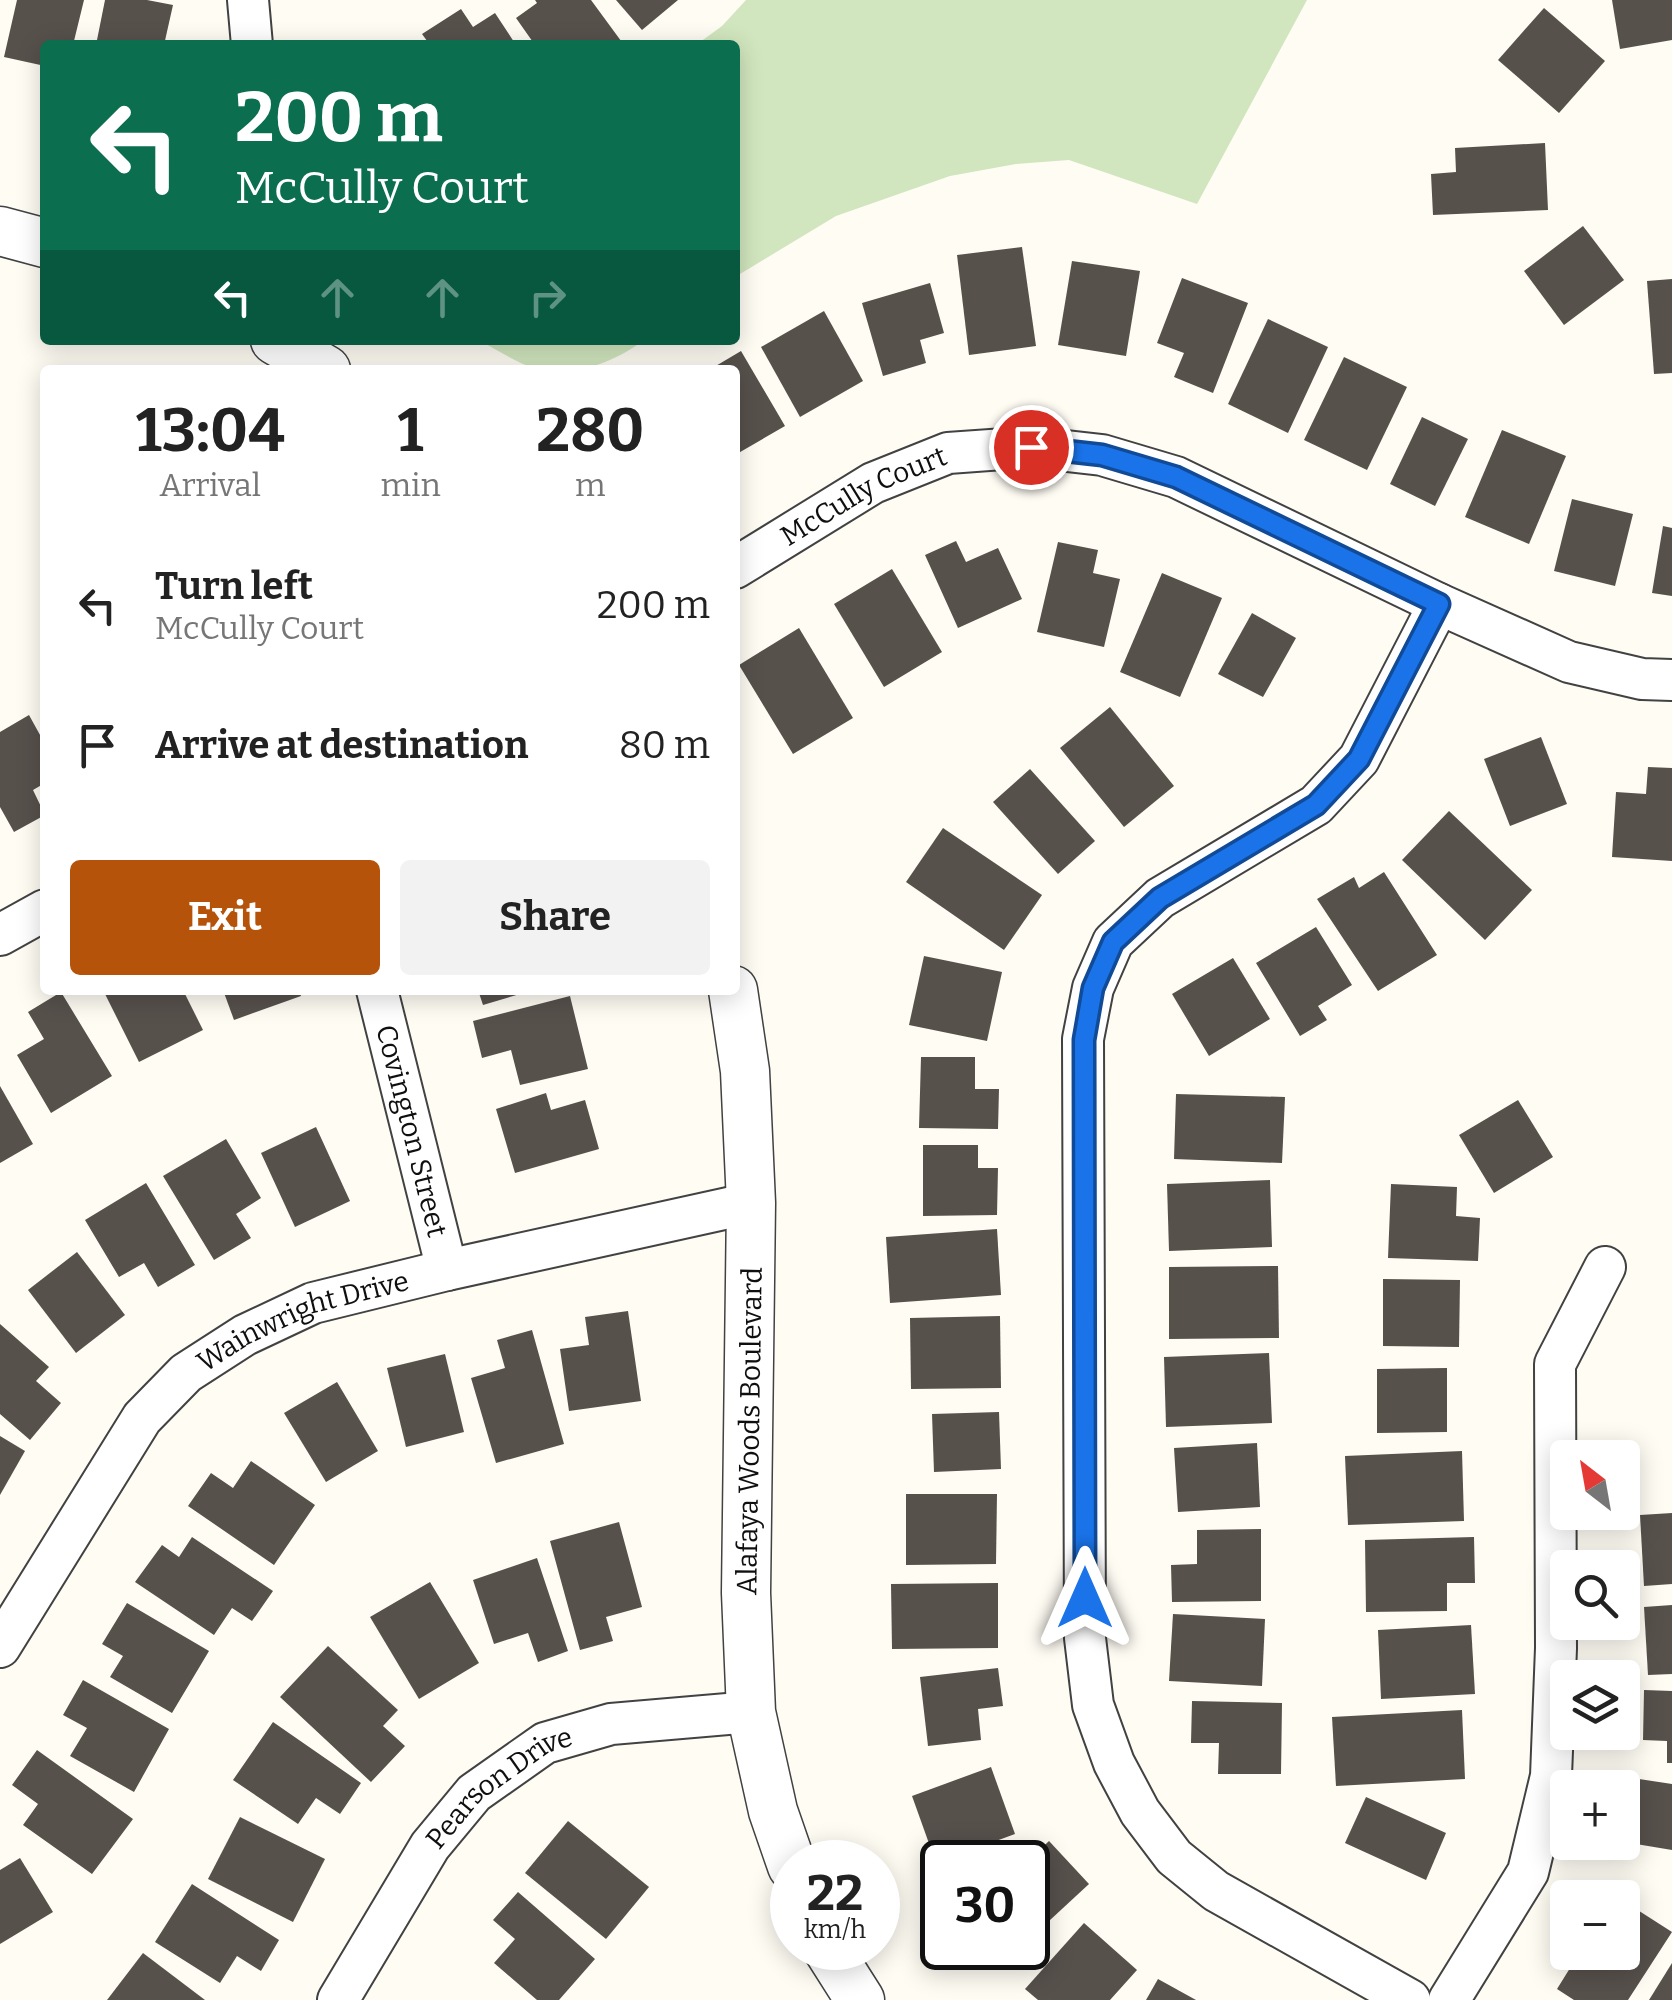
<!DOCTYPE html>
<html lang="en">
<head>
<meta charset="utf-8">
<style>
  :root { --surface:#fff; --page:#f2f2f2; --text:#222; --muted:#767676; --accent:#b45309 }
  body { margin:0; font-family:Bitter,serif; background:var(--page); color:var(--text); height:100vh; display:flex; flex-direction:column; font-size:38px; white-space:nowrap }
  * { box-sizing:border-box; margin:0 }
  p { font-size:32px; color:var(--muted) }
  .icon { flex:none; width:55px; height:55px; fill:none; stroke:currentColor; stroke-width:2; stroke-linecap:round; stroke-linejoin:round }
  .map { position:relative; flex:1; overflow:hidden }
  .sheet { position:absolute; left:40px; top:365px; width:700px; height:630px; display:flex; flex-direction:column; background:var(--surface); border-radius:10px; box-shadow:0 5px 25px #0003 }
  .sheet>* { flex:none }
  .guide { position:absolute; left:40px; top:40px; width:700px; height:305px; border-radius:10px; box-shadow:0 5px 25px #0003; background:#0b6e4f; color:#fff; overflow:hidden }
  .needle { width:65px; rotate:329deg }
  .fabs { position:absolute; left:1550px; top:1440px; display:grid; gap:20px }
  .fabs a { display:grid; place-items:center; width:90px; height:90px; border-radius:10px; background:var(--surface); box-shadow:0 5px 25px #0003; font-size:50px }
  .speed { position:absolute; left:770px; top:1840px; display:flex; gap:20px; font-size:50px; font-weight:700; text-align:center }
  .speed>* { display:grid; place-content:center; width:130px; height:130px; border-radius:50%; background:var(--surface); box-shadow:0 5px 25px #0003; line-height:1 }
  .speed small { font-size:25px; font-weight:400 }
  .speed .limit { border:5px solid #111; border-radius:15px; background:#fff; color:#111 }
  .pin { position:absolute; display:grid; place-items:center; width:85px; height:85px; color:#fff; margin:-42px; border:5px solid #fff; border-radius:50%; box-shadow:0 2px 10px #0007 }
  .me { position:absolute; width:110px; margin:-55px; rotate:0deg; stroke-linejoin:round; filter:drop-shadow(0 0 8px #0008) }
  .turn { display:flex; align-items:center; gap:35px; height:210px; padding:0 30px; font-size:45px }
  .turn .icon { width:130px; height:130px; stroke-width:2.5 }
  .turn b { display:block; font-size:70px; line-height:85px }
  .lanes { display:flex; align-items:center; height:95px; padding:0 30px; background:#0003; justify-content:center; gap:50px; direction:ltr }
  .lanes .off { opacity:.35 }
  .eta { display:flex; justify-content:space-evenly; align-items:center; height:170px; text-align:center }
  .eta b { font-size:60px; font-weight:700; line-height:70px }
  .primary-button { display:flex; gap:20px; margin-top:auto; padding:20px 30px }
  .primary-button a { flex:1; height:115px; border-radius:10px; background:var(--accent); color:#fff; font-size:40px; font-weight:700; line-height:115px; text-align:center }
  .primary-button a+a { background:var(--page); color:var(--text) }
  ul { padding:0; list-style:none }
  li { display:flex; align-items:center; gap:30px; height:140px; padding:0 30px }
  li div { flex:1 }
  li b { display:block; font-size:38px }
  li em { font-style:normal }
  .map>svg:first-child { display:block }
</style>
</head>
<body>
<div class="map">
<svg width="1672" height="2000" viewBox="0 0 1672 2000">
  <rect width="100%" height="100%" fill="#fefcf3"/>
  <g fill="#d1e6be">
    <path d="M746,0H1307L1197,204L1069,160L1016,164L950,176L836,216L735,277V45H696L722,26Z"/>
    <path d="M478,340H644C615,362 573,378 537,369C517,364 497,349 478,340Z"/>
  </g>
  <g fill="#57514c">
    <path d="M17,0H84L73,45H45V66L4,57Z"/>
    <path d="M105,0H147L173,5L164,45H96Z"/>
    <path d="M535,0H591L624,45H535L516,18L537,3Z"/>
    <path d="M616,0H678L642,30Z"/>
    <path d="M1612,0H1672V40L1620,49Z"/>
    <path d="M1544,8L1605,61L1559,113L1498,60Z"/>
    <path d="M461,9L473,27L495,13L516,45H430L422,34Z"/>
    <path d="M1545,143L1548,210L1433,215L1431,174L1456,172L1455,148Z"/>
    <path d="M1583,226L1624,280L1564,325L1524,271Z"/>
    <path d="M1022,247L1036,346L969,355L957,255Z"/>
    <path d="M1072,261L1140,271L1126,356L1058,345Z"/>
    <path d="M1182,278L1248,303L1213,393L1174,377L1184,353L1157,343Z"/>
    <path d="M1672,279V373L1654,374L1647,281Z"/>
    <path d="M930,283L944,333L920,340L926,363L883,376L862,303Z"/>
    <path d="M824,311L863,381L800,417L761,347Z"/>
    <path d="M1268,319L1328,347L1288,433L1228,404Z"/>
    <path d="M741,351L785,426L735,455V370H709Z"/>
    <path d="M1344,357L1407,387L1367,470L1304,440Z"/>
    <path d="M1422,417L1468,439L1435,506L1390,484Z"/>
    <path d="M1502,430L1566,456L1529,544L1465,517Z"/>
    <path d="M1572,499L1633,514L1615,586L1554,571Z"/>
    <path d="M1663,526L1672,528V596L1652,593Z"/>
    <path d="M956,541L966,562L998,548L1022,599L958,628L925,555Z"/>
    <path d="M1058,542L1098,550L1093,573L1120,579L1104,647L1037,632Z"/>
    <path d="M892,569L942,652L884,687L834,604Z"/>
    <path d="M1162,573L1222,598L1180,697L1120,672Z"/>
    <path d="M1252,613L1296,638L1263,697L1218,674Z"/>
    <path d="M799,628L853,718L793,754L739,665Z"/>
    <path d="M1110,707L1174,786L1124,827L1060,748Z"/>
    <path d="M29,715L45,744V783L33,790L45,815L14,832L0,807V732Z"/>
    <path d="M1541,737L1567,804L1510,826L1484,759Z"/>
    <path d="M1648,767L1672,768V861L1612,857L1616,792L1646,794Z"/>
    <path d="M1030,769L1095,841L1058,874L993,802Z"/>
    <path d="M1449,811L1532,890L1485,940L1402,860Z"/>
    <path d="M943,828L1042,895L1004,950L906,882Z"/>
    <path d="M1384,872L1437,955L1378,991L1317,899L1354,877L1359,888Z"/>
    <path d="M1316,927L1352,985L1318,1006L1327,1020L1300,1036L1256,963Z"/>
    <path d="M924,956L1002,972L987,1041L909,1025Z"/>
    <path d="M1233,958L1270,1019L1209,1056L1172,994Z"/>
    <path d="M103,990H183L203,1030L139,1062Z"/>
    <path d="M223,990H299L301,996L234,1020Z"/>
    <path d="M478,990H530V991L483,1005Z"/>
    <path d="M61,992L112,1076L51,1113L17,1055L44,1039L28,1012Z"/>
    <path d="M570,996L588,1069L520,1085L511,1050L482,1058L473,1021Z"/>
    <path d="M921,1057H975V1089H999L998,1129L919,1128Z"/>
    <path d="M0,1086L33,1144L0,1163Z"/>
    <path d="M546,1093L551,1110L585,1100L599,1149L515,1173L496,1109Z"/>
    <path d="M1176,1094L1285,1097L1282,1163L1174,1159Z"/>
    <path d="M1518,1100L1553,1157L1494,1193L1459,1135Z"/>
    <path d="M316,1127L350,1201L295,1227L261,1153Z"/>
    <path d="M226,1139L261,1198L236,1214L251,1238L214,1260L163,1176Z"/>
    <path d="M923,1145H978V1168H998L997,1215L923,1216Z"/>
    <path d="M1270,1180L1272,1247L1169,1251L1167,1184Z"/>
    <path d="M146,1183L195,1265L158,1287L144,1263L119,1277L85,1220Z"/>
    <path d="M1391,1184L1457,1187L1456,1216L1480,1218L1478,1261L1388,1258Z"/>
    <path d="M997,1229L1001,1295L890,1303L886,1237Z"/>
    <path d="M77,1252L125,1315L76,1353L28,1290Z"/>
    <path d="M1278,1266L1279,1338L1169,1339V1267Z"/>
    <path d="M1383,1279L1460,1280L1459,1347L1383,1346Z"/>
    <path d="M628,1311L641,1401L569,1411L560,1349L589,1345L585,1317Z"/>
    <path d="M1000,1316L1001,1388L911,1389L910,1318Z"/>
    <path d="M0,1324L49,1367L36,1381L61,1403L30,1440L0,1414Z"/>
    <path d="M532,1330L564,1444L496,1463L471,1378L505,1368L497,1340Z"/>
    <path d="M1269,1353L1272,1423L1166,1427L1164,1357Z"/>
    <path d="M445,1354L464,1432L406,1447L387,1368Z"/>
    <path d="M1447,1368V1432L1377,1433V1369Z"/>
    <path d="M337,1382L378,1451L326,1482L284,1413Z"/>
    <path d="M999,1412L1001,1469L934,1472L932,1414Z"/>
    <path d="M0,1436L25,1451L0,1495Z"/>
    <path d="M1257,1443L1260,1507L1178,1512L1174,1448Z"/>
    <path d="M1462,1451L1464,1521L1348,1525L1345,1456Z"/>
    <path d="M251,1461L315,1505L274,1565L188,1506L211,1473L233,1488Z"/>
    <path d="M906,1494H997L996,1564L906,1565Z"/>
    <path d="M1672,1513V1584L1644,1586L1640,1515Z"/>
    <path d="M619,1522L642,1607L606,1617L613,1641L580,1650L550,1541Z"/>
    <path d="M1261,1529V1601L1172,1602L1171,1565L1197,1564V1530Z"/>
    <path d="M192,1537L273,1591L252,1621L232,1608L214,1635L135,1582L162,1545L179,1557Z"/>
    <path d="M1474,1537L1475,1583H1447V1611L1366,1612L1365,1540Z"/>
    <path d="M537,1558L568,1651L538,1662L528,1633L494,1644L473,1580Z"/>
    <path d="M430,1582L479,1663L419,1699L370,1617Z"/>
    <path d="M998,1583V1648L892,1649L891,1584Z"/>
    <path d="M127,1603L209,1651L172,1713L110,1677L123,1656L102,1644Z"/>
    <path d="M1672,1605V1674L1648,1675L1644,1607Z"/>
    <path d="M1173,1614L1265,1619L1262,1686L1169,1681Z"/>
    <path d="M1471,1625L1475,1694L1381,1699L1378,1630Z"/>
    <path d="M328,1646L398,1710L383,1726L405,1746L371,1782L280,1697Z"/>
    <path d="M998,1668L1003,1706L978,1709L981,1740L928,1746L920,1677Z"/>
    <path d="M83,1680L169,1729L134,1792L70,1756L87,1728L63,1715Z"/>
    <path d="M1644,1690L1672,1691V1763H1667V1741L1643,1740Z"/>
    <path d="M1192,1701L1282,1703L1281,1774H1218L1219,1743H1191Z"/>
    <path d="M1462,1710L1465,1779L1336,1786L1332,1717Z"/>
    <path d="M273,1722L361,1783L340,1814L316,1798L298,1824L233,1780Z"/>
    <path d="M37,1750L133,1819L92,1874L23,1825L38,1804L12,1785Z"/>
    <path d="M991,1767L1015,1834L936,1863L912,1796Z"/>
    <path d="M1639,1779L1672,1784V1850L1630,1843Z"/>
    <path d="M1366,1797L1446,1833L1426,1880L1345,1843Z"/>
    <path d="M240,1817L325,1859L293,1922L208,1879Z"/>
    <path d="M568,1821L649,1887L606,1939L525,1873Z"/>
    <path d="M1049,1841L1089,1884L1036,1933L1028,1925V1861Z"/>
    <path d="M20,1858L53,1912L0,1944V1870Z"/>
    <path d="M192,1884L279,1940L261,1971L237,1956L220,1983L155,1942Z"/>
    <path d="M518,1892L595,1959L559,2000H537L494,1963L515,1939L493,1920Z"/>
    <path d="M1622,1900L1672,1932L1628,2000H1574L1557,1989L1580,1952H1622Z"/>
    <path d="M1084,1923L1137,1970L1110,2000H1038L1025,1989Z"/>
    <path d="M143,1953L205,2000H107Z"/>
    <path d="M1672,1963V2000H1649Z"/>
    <path d="M1158,1979L1196,2000H1146Z"/>
  </g>
  <g fill="none" stroke-linecap="round" stroke-linejoin="round">
    <defs>
      <g id="minor">
        <path d="M248,0L252,45"/>
        <path id="s1" d="M735,568L873,483L948,453L1031,447L1102,455L1176,477L1439,604L1569,662L1642,679L1672,680"/>
        <path d="M0,935L45,910"/>
        <path id="s2" d="M377,990L447,1270"/>
        <path id="s3" d="M0,1647L142,1418L186,1373L245,1335L313,1303L447,1270L751,1203"/>
        <path id="s4" d="M338,2000L430,1846L474,1793L545,1743L611,1724L751,1712"/>
        <path d="M1410,2000L1216,1891L1174,1857L1140,1812L1114,1763L1093,1705L1085,1638L1083,1039L1093,988L1113,942L1160,898L1316,805L1359,759L1439,604"/>
        <path d="M1449,2000L1528,1872L1551,1776L1556,1648L1555,1364L1605,1267"/>
      </g>
      <g id="tertiary">
        <path d="M0,231L45,243"/>
        <path d="M275,340L326,370"/>
        <path d="M733,990L745,1071L751,1203L746,1593L751,1712L773,1811L792,1866"/>
        <path d="M827,1948L860,2000"/>
      </g>
    </defs>
    <use href="#minor" stroke="#424242" stroke-width="44"/>
    <use href="#tertiary" stroke="#424242" stroke-width="51"/>
    <use href="#minor" stroke="#fff" stroke-width="40"/>
    <use href="#tertiary" stroke="#fff" stroke-width="48"/>
  </g>
  <g fill="none" stroke-linecap="round" stroke-linejoin="round">
    <defs>
      <path id="route" d="M1031,447L1102,455L1176,477L1439,604L1359,759L1316,805L1160,898L1113,942L1093,988L1084,1040L1085,1598"/>
    </defs>
    <use href="#route" stroke="#114b97" stroke-width="25"/>
    <use href="#route" stroke="#1a73e8" stroke-width="18"/>
  </g>
  <g text-anchor="middle" stroke-width="10" stroke-linejoin="round" paint-order="stroke">
    <g font-size="28" fill="#0f0f0f" stroke="#fff">
      <text dy="10" stroke="none"><textPath href="#s1" startOffset="148">McCully Court</textPath></text>
      <text dy="10" stroke="none"><textPath href="#s2" startOffset="145">Covington Street</textPath></text>
      <text dy="10" stroke="none"><textPath href="#s3" startOffset="462">Wainwright Drive</textPath></text>
      <text transform="translate(749 1431) rotate(-89)" y="10">Alafaya Woods Boulevard</text>
      <text dy="10" stroke="none"><textPath href="#s4" startOffset="272">Pearson Drive</textPath></text>
    </g>
  </g>
</svg>
<div class="fabs">
<a><svg class="needle" viewBox="-14 -14 28 28"><path d="M0-13l5 13h-10z" fill="#e53935"/><path d="M0 13l5-13h-10z" fill="#767676"/></svg></a>
<a><svg class="icon" aria-label="search" viewBox="0 0 24 24"><circle cx="10" cy="10" r="6"/><path d="M15 15l6 6"/></svg></a>
<a><svg class="icon" aria-label="layers" viewBox="0 0 24 24"><path d="M12 4l9 5-9 5-9-5zM3 14l9 5 9-5"/></svg></a>
<a>+</a>
<a>−</a>
</div>
<div class="speed"><div>22<small>km/h</small></div><div class="limit">30</div></div>
<div class="pin" style="left:1031px;top:447px;background:#d93025"><svg class="icon" aria-label="arrive" viewBox="0 0 24 24"><path d="M6 21V4h12l-3 4 3 4H6"/></svg></div>
<svg class="me" style="left:1085px;top:1598px" viewBox="-20 -20 40 40"><path d="M0-17L14 15 0 8-14 15z" fill="#1a73e8" stroke="#fff" stroke-width="4"/></svg>
<div class="guide">
<div class="turn"><svg class="icon" aria-label="left" viewBox="0 0 24 24"><path d="M17 20v-9H6M10 6l-5 5 5 5"/></svg><div><b>200 m</b>McCully Court</div></div>
<div class="lanes"><svg class="icon" aria-label="left" viewBox="0 0 24 24"><path d="M17 20v-9H6M10 6l-5 5 5 5"/></svg><svg class="icon off" aria-label="ahead" viewBox="0 0 24 24"><path d="M12 20V5M6 11l6-6 6 6"/></svg><svg class="icon off" aria-label="ahead" viewBox="0 0 24 24"><path d="M12 20V5M6 11l6-6 6 6"/></svg><svg class="icon off" aria-label="right" viewBox="0 0 24 24"><path d="M7 20v-9h11M14 6l5 5-5 5"/></svg></div>
</div>
<section class="sheet">
<div class="eta">
<div><b>13:04</b><p>Arrival</p></div>
<div><b>1</b><p>min</p></div>
<div><b>280</b><p>m</p></div>
</div>
<ul>
<li><svg class="icon" aria-label="left" viewBox="0 0 24 24"><path d="M17 20v-9H6M10 6l-5 5 5 5"/></svg><div><b>Turn left</b><p>McCully Court</p></div><em>200 m</em></li>
<li><svg class="icon" aria-label="arrive" viewBox="0 0 24 24"><path d="M6 21V4h12l-3 4 3 4H6"/></svg><div><b>Arrive at destination</b></div><em>80 m</em></li>
</ul>
<div class="primary-button"><a>Exit</a><a>Share</a></div>
</section>
</div>
</body>
</html>
